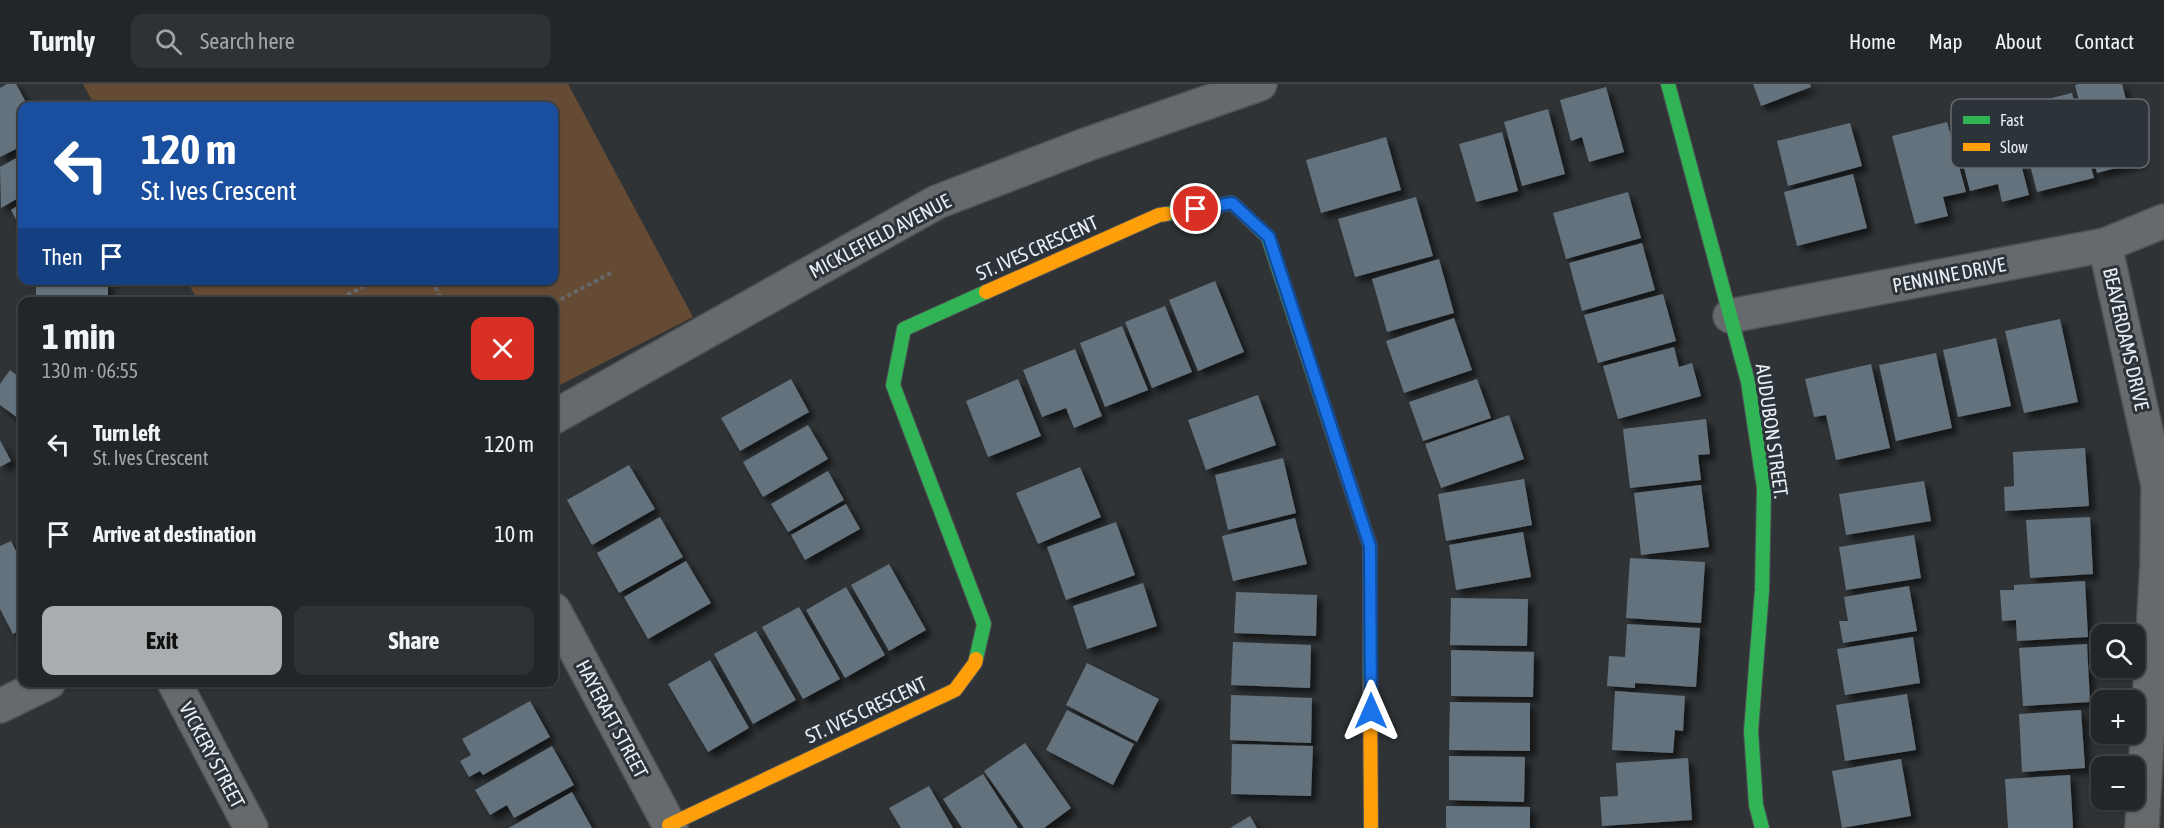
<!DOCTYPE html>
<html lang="en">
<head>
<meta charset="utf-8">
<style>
  :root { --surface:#232628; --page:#2f3234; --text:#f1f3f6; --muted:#a3a5a8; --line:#404345; --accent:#a8adb0 }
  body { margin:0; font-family:"Asap Condensed",sans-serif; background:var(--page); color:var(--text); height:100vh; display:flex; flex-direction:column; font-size:22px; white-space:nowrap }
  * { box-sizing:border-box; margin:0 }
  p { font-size:20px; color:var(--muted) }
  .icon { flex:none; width:33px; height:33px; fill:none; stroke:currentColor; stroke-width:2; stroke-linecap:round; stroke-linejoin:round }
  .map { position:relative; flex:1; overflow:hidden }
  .panel { position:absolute; left:18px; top:213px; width:540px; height:390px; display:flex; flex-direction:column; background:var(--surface); border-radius:12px; box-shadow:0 2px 4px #0004,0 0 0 2px var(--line) }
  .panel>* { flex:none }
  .hud { position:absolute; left:18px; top:18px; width:540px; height:183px; border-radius:12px; box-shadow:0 2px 4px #0004,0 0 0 2px var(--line); background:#1a4fa0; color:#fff; overflow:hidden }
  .controls { position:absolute; left:2091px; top:540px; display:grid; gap:12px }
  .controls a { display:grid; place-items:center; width:54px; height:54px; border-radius:12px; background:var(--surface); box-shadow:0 2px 4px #0004,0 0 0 2px var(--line); font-size:30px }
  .pin { position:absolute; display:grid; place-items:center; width:51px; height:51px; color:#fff; margin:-26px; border:3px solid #fff; border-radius:50%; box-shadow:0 2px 6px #0007 }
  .me { position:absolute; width:66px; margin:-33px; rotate:0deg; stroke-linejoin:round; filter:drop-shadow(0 0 4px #0008) }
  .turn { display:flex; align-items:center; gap:21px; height:126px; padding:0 24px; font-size:27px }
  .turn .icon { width:78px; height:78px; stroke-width:2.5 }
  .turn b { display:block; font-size:42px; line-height:51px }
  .then { display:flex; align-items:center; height:57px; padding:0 24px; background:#0003; gap:12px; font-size:22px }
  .round { display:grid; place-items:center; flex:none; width:63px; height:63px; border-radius:12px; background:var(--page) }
  .headline { display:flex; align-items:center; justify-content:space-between; height:102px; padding:0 24px }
  h1 { font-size:36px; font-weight:700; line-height:45px }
  .primary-button { display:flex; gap:12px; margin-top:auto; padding:12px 24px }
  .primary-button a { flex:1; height:69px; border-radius:12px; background:var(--accent); color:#111; font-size:24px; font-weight:700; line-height:69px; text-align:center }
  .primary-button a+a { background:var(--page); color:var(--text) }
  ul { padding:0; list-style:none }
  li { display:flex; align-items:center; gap:18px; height:90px; padding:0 24px }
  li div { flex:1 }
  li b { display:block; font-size:22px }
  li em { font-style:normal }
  header { display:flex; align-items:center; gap:36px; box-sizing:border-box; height:84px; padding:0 30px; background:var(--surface); border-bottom:2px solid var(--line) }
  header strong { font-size:28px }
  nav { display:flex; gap:33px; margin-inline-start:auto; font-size:21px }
  .search { width:420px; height:54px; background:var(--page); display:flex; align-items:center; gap:15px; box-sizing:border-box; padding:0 21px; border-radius:12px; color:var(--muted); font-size:22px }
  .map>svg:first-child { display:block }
</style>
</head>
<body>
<header>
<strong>Turnly</strong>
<div class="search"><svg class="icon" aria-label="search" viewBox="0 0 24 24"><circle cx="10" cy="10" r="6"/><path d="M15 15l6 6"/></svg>Search here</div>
<nav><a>Home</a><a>Map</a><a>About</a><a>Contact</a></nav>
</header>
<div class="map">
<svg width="2164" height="744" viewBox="0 0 2164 744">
  <defs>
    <filter id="shadow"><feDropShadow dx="5.5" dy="5.5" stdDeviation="3" flood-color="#0009"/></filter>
  </defs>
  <rect width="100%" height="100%" fill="#2f3336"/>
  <path fill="#664b34" d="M83,0H568L693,233L554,304V218L198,217L187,197L554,196V22H95Z"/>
  <g fill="#64727d" filter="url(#shadow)">
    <path d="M7,0H16L28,22H22V62L0,73V4Z"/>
    <path d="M1753,0H1810L1811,3L1761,22Z"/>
    <path d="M2079,0H2122L2142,77L2097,89L2075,1Z"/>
    <path d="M1606,3L1624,68L1589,78L1582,53L1571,57L1560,16Z"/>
    <path d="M2072,9L2094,94L2037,108L2015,23Z"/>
    <path d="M2006,22L2029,111L2002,118L1998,100L1970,107L1954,45L1981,37L1979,29Z"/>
    <path d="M1548,25L1565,90L1522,102L1504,38Z"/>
    <path d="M1947,38L1966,108L1943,113L1948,132L1915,140L1892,52Z"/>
    <path d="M1850,39L1862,82L1788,102L1777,57Z"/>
    <path d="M1502,48L1518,107L1476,118L1459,60Z"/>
    <path d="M1386,53L1401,106L1321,129L1306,76Z"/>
    <path d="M22,71V112L1,124L0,83Z"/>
    <path d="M1853,90L1867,144L1797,162L1784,108Z"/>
    <path d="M1628,108L1641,154L1566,175L1553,129Z"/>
    <path d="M1416,113L1433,172L1355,193L1338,135Z"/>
    <path d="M22,119V147L11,126Z"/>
    <path d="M1642,159L1655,206L1582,227L1569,179Z"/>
    <path d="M1439,175L1454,229L1387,248L1372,195Z"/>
    <rect x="36" y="196" width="72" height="3"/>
    <path d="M1215,197L1244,268L1198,287L1169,216Z"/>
    <path d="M108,200V218H36V203Z"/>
    <path d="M1663,210L1676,257L1598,279L1584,231Z"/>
    <path d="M1165,222L1192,288L1152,304L1125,238Z"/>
    <path d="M1454,234L1472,286L1404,309L1386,257Z"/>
    <path d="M2060,235L2078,318L2024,329L2005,247Z"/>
    <path d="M1122,242L1148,306L1105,323L1080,259Z"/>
    <path d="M1996,254L2011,322L1958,333L1943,266Z"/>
    <path d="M1674,263L1679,283L1692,279L1701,312L1618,335L1603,282Z"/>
    <path d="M1075,265L1102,332L1074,344L1066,324L1042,333L1023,286Z"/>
    <path d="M1936,269L1952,344L1896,357L1879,281Z"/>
    <path d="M1871,280L1890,364L1836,376L1826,331L1814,333L1805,295Z"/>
    <path d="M10,286L22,295V337L0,321V300Z"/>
    <path d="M791,295L809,328L740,367L721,334Z"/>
    <path d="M1018,295L1041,352L988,373L966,317Z"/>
    <path d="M1477,295L1491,334L1423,357L1409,318Z"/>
    <path d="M1258,311L1276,361L1206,386L1188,336Z"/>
    <path d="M1509,331L1524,375L1441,404L1425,360Z"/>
    <path d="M1706,335L1710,370L1698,371L1701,396L1630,404L1623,345Z"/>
    <path d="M808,341L828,375L763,413L743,378Z"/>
    <path d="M0,356L11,377L0,383Z"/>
    <path d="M2085,364L2089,422L2005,427L2004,403L2014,402L2013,368Z"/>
    <path d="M1283,374L1296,429L1228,446L1215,391Z"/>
    <path d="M629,381L655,425L592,461L567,416Z"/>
    <path d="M1080,383L1101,433L1038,460L1016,409Z"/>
    <path d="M828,387L844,416L788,448L771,420Z"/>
    <path d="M1524,395L1532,441L1446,457L1438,410Z"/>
    <path d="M1924,397L1931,437L1846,451L1839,410Z"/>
    <path d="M1701,401L1709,463L1641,471L1634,409Z"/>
    <path d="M846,420L860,445L805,476L791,451Z"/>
    <path d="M660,433L683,473L619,509L597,469Z"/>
    <path d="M2090,433L2093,490L2030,494L2026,436Z"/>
    <path d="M1295,434L1307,480L1233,497L1222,452Z"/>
    <path d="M1116,438L1135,491L1066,516L1047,463Z"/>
    <path d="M1523,448L1531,493L1456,506L1449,461Z"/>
    <path d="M1914,451L1921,494L1846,506L1839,463Z"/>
    <path d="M11,457L22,479V529L20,530L22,535V545L13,550L0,525V462Z"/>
    <path d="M1630,474L1705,478L1701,539L1626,534Z"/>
    <path d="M686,477L711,519L648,555L624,513Z"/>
    <path d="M889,480L926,546L889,567L851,501Z"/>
    <path d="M2085,497L2088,553L2017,557L2016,536L2002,537L2000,506H2014V501Z"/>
    <path d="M1143,499L1157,542L1087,565L1073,522Z"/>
    <path d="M1909,502L1917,547L1843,559L1839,537H1848L1844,513Z"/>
    <path d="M846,503L885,571L845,594L806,526Z"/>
    <path d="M1236,508L1317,511L1316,552L1234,549Z"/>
    <path d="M1451,514L1528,515L1527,562L1450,561Z"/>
    <path d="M799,523L840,595L803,615L762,543Z"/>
    <path d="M1627,540L1700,544L1696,603L1635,599V604L1607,602L1609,572L1625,573Z"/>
    <path d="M756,547L796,616L753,640L714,570Z"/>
    <path d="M1913,553L1920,599L1845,611L1837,565Z"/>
    <path d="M1233,558L1311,561L1310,604L1231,601Z"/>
    <path d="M2087,560L2090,618L2023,622L2019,564Z"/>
    <path d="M1451,566L1534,568L1533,613L1451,612Z"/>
    <path d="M710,576L749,644L708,668L668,600Z"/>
    <path d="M1087,579L1159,615L1137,658L1066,621Z"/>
    <path d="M1615,607L1685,612L1683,647L1675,646L1673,669L1612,666Z"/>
    <path d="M1907,610L1916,666L1845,677L1836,621Z"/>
    <path d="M1231,611L1312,614L1311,659L1230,656Z"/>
    <path d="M530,617L550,653L483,691L480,687L469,693L460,677L471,671L462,655Z"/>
    <path d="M1450,618L1530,619V667L1449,666Z"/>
    <path d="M1067,626L1134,660L1113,701L1046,666Z"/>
    <path d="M2081,626L2085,684L2022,688L2019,630Z"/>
    <path d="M1025,659L1071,724L1044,744H1024L984,687Z"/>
    <path d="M1232,660L1313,662L1311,712L1231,710Z"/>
    <path d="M552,662L574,701L514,734L507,721L490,731L475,706Z"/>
    <path d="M1449,672L1525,673L1524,718L1449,716Z"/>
    <path d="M1688,674L1692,736L1602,742L1600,713L1618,712L1616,679Z"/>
    <path d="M1901,675L1911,732L1842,744L1832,687Z"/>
    <path d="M983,690L1018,744H962L943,715Z"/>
    <path d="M2070,691L2073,744H2008L2005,695Z"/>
    <path d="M929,702L953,744H901L889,724Z"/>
    <path d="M572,708L592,744H508L514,741Z"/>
    <path d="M1446,722L1530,723V744H1446Z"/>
    <path d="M1250,732L1257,744H1230Z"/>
  </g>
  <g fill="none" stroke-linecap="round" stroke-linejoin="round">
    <defs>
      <g id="street">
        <path d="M2105,161L2158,401L2157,480L2142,744"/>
        <path d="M1730,232L2105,161L2164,137"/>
        <path d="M554,333L937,118L1088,60L1260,0"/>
        <path d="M554,526L671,744"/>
        <path d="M174,598L251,744"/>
        <path d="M0,622L49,598"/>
      </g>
      <g id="fast">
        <path d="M1668,0L1748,298L1764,404L1762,506L1751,647L1756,721L1762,744"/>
        <path d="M1166,130L1232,119L1268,153L1370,462V597"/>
        <path d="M976,575L984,540L893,301L904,245L986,208"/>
      </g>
      <g id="slow">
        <path d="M986,208L1159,131L1166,130"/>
        <path d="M1370,597L1371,744"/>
        <path d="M669,741L955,606L975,579L976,575"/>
      </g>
    </defs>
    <use href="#street" stroke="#4e5154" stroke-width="36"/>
    <use href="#fast" stroke="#4e5154" stroke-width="16"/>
    <use href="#slow" stroke="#4e5154" stroke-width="16"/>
    <g stroke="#656769" stroke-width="4" stroke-dasharray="4.5 3" stroke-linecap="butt">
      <path d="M432,196L443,218"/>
      <path d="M345,218L347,211L377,196"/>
      <path d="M554,219L611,189"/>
    </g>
    <use href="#street" stroke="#676a6c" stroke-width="33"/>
    <use href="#fast" stroke="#30b455" stroke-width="14"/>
    <use href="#slow" stroke="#ff9f0a" stroke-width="14"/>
  </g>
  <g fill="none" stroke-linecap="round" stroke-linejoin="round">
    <defs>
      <path id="route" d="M1196,125L1232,119L1269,153L1370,462L1371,627"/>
    </defs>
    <use href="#route" stroke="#114b97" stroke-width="15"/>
    <use href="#route" stroke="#1a73e8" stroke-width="10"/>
  </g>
  <g text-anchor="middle" stroke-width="6" stroke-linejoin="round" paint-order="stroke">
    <g font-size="20" fill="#e9eef2" stroke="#2c3339">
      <text transform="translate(880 152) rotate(-28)" y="7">MICKLEFIELD AVENUE</text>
      <text transform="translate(1037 164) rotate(-24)" y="7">ST. IVES CRESCENT</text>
      <text transform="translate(1949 191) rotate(-11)" y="7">PENNINE DRIVE</text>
      <text transform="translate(2126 255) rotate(77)" y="7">BEAVERDAMS DRIVE</text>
      <text transform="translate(1772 347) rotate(82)" y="7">AUDUBON STREET.</text>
      <text transform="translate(866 626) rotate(-25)" y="7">ST. IVES CRESCENT</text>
      <text transform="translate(612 635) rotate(62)" y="7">HAYERAFT STREET</text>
      <text transform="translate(212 671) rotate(62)" y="7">VICKERY STREET</text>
    </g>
  </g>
  <rect x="1951" y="15" width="198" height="69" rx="9" fill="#2c3339" stroke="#656b70" stroke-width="1.5"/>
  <rect x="1963" y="32" width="27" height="8" fill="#30b455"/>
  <rect x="1963" y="59" width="27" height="8" fill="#ff9f0a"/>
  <g font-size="16" fill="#e9eef2">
    <text x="2000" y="42">Fast</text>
    <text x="2000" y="69">Slow</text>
  </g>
</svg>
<div class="controls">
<a><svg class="icon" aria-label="search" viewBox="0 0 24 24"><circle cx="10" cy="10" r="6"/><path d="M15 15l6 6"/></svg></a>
<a>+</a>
<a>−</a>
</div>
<div class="pin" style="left:1196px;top:125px;background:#d93025"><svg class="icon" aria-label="arrive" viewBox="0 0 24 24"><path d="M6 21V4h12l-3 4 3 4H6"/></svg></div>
<svg class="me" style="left:1371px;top:627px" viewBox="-20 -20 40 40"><path d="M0-17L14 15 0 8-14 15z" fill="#1a73e8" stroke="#fff" stroke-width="4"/></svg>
<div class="hud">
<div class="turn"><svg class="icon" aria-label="left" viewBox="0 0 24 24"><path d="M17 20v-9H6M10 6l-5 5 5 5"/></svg><div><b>120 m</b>St. Ives Crescent</div></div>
<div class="then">Then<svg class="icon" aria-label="arrive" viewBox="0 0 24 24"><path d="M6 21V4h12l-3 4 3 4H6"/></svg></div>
</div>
<section class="panel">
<div class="headline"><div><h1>1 min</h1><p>130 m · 06:55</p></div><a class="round" style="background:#d93025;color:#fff"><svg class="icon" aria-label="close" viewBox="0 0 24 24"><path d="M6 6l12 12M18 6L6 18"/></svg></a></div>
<ul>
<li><svg class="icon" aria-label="left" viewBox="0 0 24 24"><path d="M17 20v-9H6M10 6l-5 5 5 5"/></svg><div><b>Turn left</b><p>St. Ives Crescent</p></div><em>120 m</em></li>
<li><svg class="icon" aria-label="arrive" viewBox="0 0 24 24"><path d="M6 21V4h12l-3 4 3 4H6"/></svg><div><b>Arrive at destination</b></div><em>10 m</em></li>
</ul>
<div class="primary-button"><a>Exit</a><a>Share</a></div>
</section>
</div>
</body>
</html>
